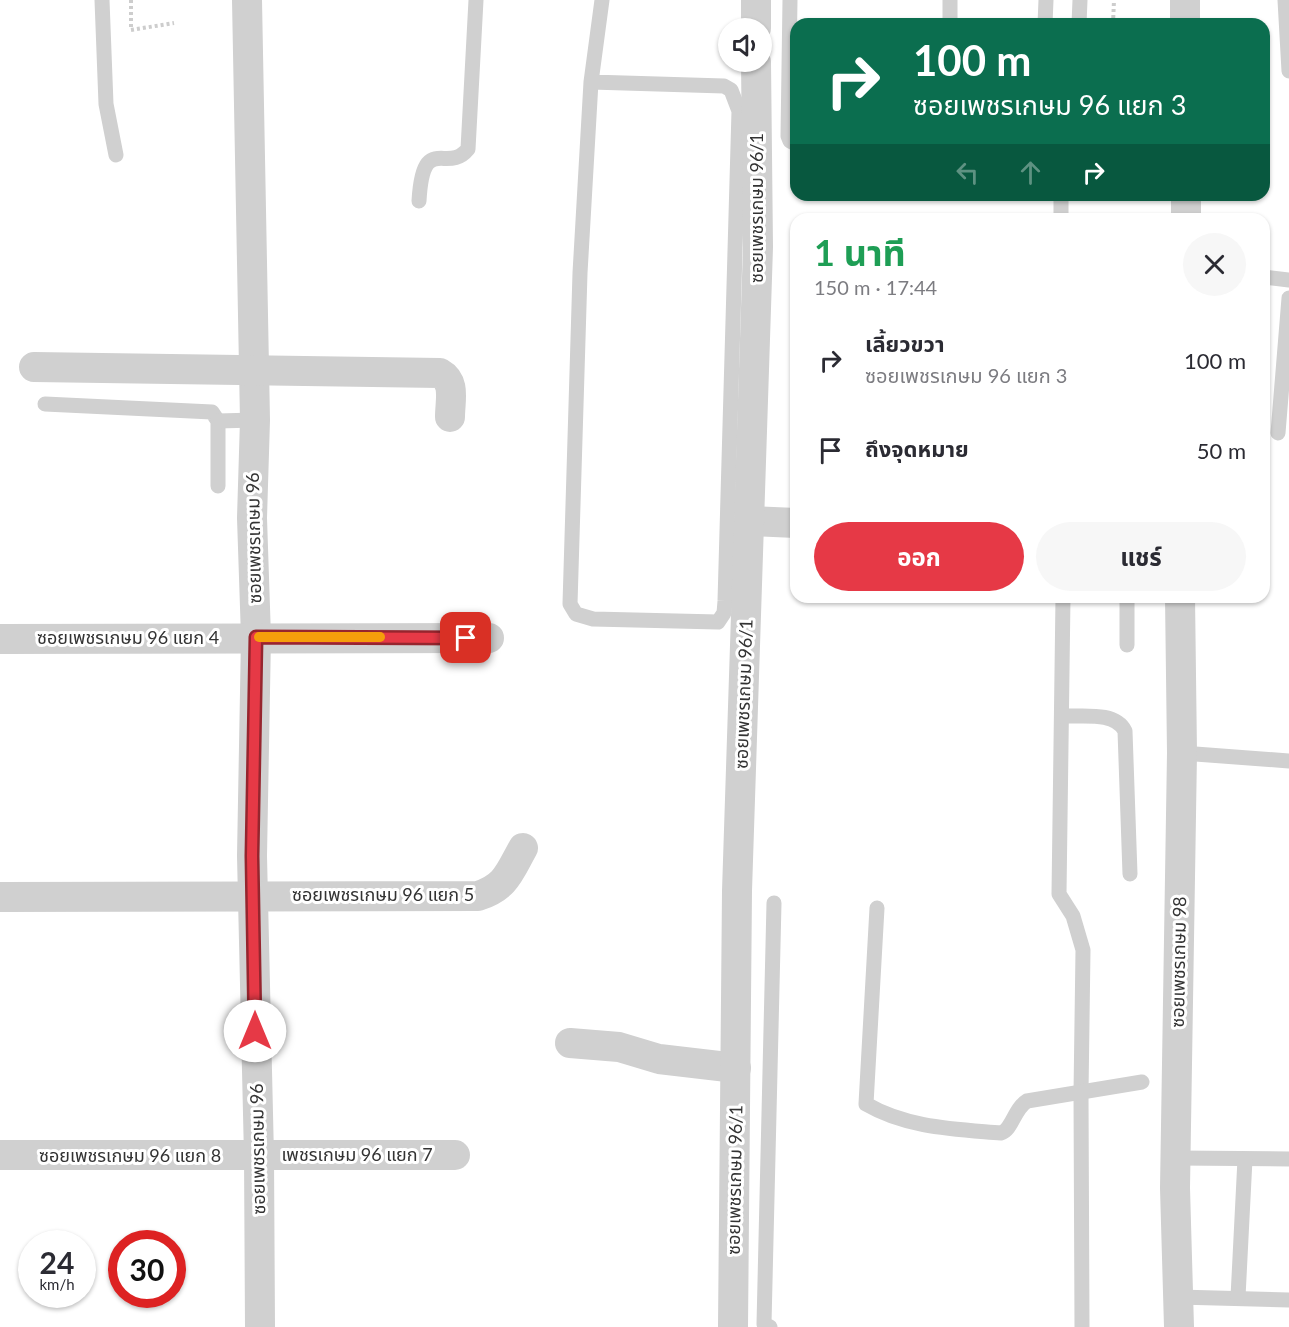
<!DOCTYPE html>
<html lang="th">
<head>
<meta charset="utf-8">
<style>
  :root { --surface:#fff; --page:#f7f7f7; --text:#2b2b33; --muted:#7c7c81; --accent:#e63946 }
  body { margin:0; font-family:Lato,"Noto Sans Thai",sans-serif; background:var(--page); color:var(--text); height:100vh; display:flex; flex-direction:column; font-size:22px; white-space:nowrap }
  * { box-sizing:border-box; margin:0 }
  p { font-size:20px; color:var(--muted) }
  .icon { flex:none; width:33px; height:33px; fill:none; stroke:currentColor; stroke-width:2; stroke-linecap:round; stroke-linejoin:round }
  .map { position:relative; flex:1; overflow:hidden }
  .details { position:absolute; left:790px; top:213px; width:480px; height:390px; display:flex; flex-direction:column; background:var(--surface); border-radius:18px; box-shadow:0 2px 4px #0004 }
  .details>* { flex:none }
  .hud { position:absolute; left:790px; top:18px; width:480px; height:183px; border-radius:18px; box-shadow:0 2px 4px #0004; background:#0b6e4f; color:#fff; overflow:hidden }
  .controls { position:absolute; left:718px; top:18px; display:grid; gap:12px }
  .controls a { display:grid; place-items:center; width:54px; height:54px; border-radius:50%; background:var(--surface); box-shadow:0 2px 4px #0004; font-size:30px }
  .speed { position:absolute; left:18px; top:1230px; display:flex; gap:12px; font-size:30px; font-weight:700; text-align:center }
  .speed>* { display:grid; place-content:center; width:78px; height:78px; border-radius:50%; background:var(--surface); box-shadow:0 2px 4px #0004; line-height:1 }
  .speed small { font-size:15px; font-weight:400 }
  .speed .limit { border:9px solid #d22; background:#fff; color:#111 }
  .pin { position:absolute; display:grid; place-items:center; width:51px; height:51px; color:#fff; margin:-26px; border-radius:12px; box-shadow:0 3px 9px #0006 }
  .me { position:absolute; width:66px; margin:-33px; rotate:0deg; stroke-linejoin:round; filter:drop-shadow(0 0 4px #0008) }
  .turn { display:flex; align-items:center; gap:21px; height:126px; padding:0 24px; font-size:27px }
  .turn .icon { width:78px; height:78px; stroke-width:2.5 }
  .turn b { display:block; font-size:42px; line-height:51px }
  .lanes { display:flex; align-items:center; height:57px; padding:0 24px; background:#0003; justify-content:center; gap:30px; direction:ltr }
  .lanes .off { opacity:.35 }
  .round { display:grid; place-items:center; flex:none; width:63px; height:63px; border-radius:32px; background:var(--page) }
  .head { display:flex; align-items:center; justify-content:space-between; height:102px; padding:0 24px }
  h1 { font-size:36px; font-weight:700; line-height:45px; color:#1e9e55 }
  .button { display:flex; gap:12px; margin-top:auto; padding:12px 24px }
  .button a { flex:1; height:69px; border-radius:36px; background:var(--accent); color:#fff; font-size:24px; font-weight:700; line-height:69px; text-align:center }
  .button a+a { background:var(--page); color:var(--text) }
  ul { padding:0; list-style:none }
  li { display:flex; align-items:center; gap:18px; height:90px; padding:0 24px }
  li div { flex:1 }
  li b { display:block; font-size:22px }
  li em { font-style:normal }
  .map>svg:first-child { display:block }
</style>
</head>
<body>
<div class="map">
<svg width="1289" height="1327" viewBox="0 0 1289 1327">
  <rect width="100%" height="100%" fill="#fff"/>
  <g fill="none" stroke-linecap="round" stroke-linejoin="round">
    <g stroke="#cdcdcd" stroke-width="4" stroke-dasharray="3 3" stroke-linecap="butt">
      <path d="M131,0V30L174,23"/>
      <path d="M1113,24L1114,0"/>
    </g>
    <g stroke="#d0d0d0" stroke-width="15">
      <path d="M102,0L106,104L116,155"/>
      <path d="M790,0L788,136L790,141L796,144"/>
      <path d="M1285,0L1289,71"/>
      <path d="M950,24V0"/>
      <path d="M1045,24L1046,0"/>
      <path d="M1079,24L1080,0"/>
      <path d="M591,82L724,86L731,90L739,111L725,601L724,613L718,622L593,619L576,614L570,604L580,273L591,82L602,0"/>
      <path d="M1061,195V219"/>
      <path d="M419,201C423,131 447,175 468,149L476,0"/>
      <path d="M1264,277L1289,280"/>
      <path d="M45,404L212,412L218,421V486"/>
      <path d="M218,421L255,420"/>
      <path d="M1278,433L1289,298"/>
      <path d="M1063,597L1059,894L1073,916L1083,950L1081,1093L1082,1327"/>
      <path d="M1127,645V597"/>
      <path d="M1062,716C1082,717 1115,711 1125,731L1130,874"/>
      <path d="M1182,753L1289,761"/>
      <path d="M877,908L866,1104C907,1128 955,1129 1001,1133C1012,1130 1014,1109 1027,1101L1142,1082"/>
      <path d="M1176,1158L1289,1159"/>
      <path d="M1178,1297L1289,1300"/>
      <path d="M1238,1297L1245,1159"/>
      <path d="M770,1327L764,1324L774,903"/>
    </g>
    <g stroke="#d0d0d0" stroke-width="30">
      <path d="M247,0L255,420L252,518L256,637L252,856L259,1156L260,1327"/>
      <path d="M756,0V28"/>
      <path d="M1185,0V24"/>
      <path d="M1186,195V219"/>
      <path d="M34,367L440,373C456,382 450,400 450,417"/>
      <path d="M749,521L796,523"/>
      <path d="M0,639L489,638"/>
      <path d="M0,897L478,896C506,887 509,873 523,848"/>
      <path d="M570,1043L619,1047L659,1059L736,1068"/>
      <path d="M0,1155H455"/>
      <path d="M733,1327L737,891L758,247L756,62"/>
      <path d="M1179,1327L1175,1188L1182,753L1180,597"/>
    </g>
  </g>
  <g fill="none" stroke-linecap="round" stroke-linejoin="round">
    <defs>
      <path id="route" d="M255,1031L252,856L256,637L466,638"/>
    </defs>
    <use href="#route" stroke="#96252e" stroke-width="15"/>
    <use href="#route" stroke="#e63946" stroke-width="10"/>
    <path stroke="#f59e0b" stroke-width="10" d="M259,637H380"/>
  </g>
  <g text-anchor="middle" stroke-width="6" stroke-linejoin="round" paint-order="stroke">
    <g font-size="18" fill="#333" stroke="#fff">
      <text transform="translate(757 208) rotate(-90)" y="6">ซอยเพชรเกษม 96/1</text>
      <text transform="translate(254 538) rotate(-91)" y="6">ซอยเพชรเกษม 96</text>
      <text x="128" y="644">ซอยเพชรเกษม 96 แยก 4</text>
      <text transform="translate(744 694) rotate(-88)" y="6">ซอยเพชรเกษม 96/1</text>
      <text x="383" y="901">ซอยเพชรเกษม 96 แยก 5</text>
      <text transform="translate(1179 962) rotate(-89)" y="6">ซอยเพชรเกษม 98</text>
      <text transform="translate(258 1149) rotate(-91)" y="6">ซอยเพชรเกษม 96</text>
      <text x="357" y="1161">เพชรเกษม 96 แยก 7</text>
      <text x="130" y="1162">ซอยเพชรเกษม 96 แยก 8</text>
      <text transform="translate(735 1180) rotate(-89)" y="6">ซอยเพชรเกษม 96/1</text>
    </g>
  </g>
</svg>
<div class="controls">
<a><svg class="icon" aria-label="sound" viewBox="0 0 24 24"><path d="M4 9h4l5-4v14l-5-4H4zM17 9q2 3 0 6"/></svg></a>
</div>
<div class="speed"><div>24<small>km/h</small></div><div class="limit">30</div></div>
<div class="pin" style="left:466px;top:638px;background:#d93025"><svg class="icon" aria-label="arrive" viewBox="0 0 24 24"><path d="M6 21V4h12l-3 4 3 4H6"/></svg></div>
<svg class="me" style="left:255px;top:1031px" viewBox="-20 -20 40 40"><circle r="19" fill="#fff"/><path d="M0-13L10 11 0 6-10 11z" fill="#e63946"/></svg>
<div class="hud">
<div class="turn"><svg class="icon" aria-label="right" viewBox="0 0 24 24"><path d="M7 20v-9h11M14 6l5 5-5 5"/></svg><div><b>100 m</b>ซอยเพชรเกษม 96 แยก 3</div></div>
<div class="lanes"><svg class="icon off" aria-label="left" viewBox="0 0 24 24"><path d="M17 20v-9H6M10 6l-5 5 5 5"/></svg><svg class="icon off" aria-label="ahead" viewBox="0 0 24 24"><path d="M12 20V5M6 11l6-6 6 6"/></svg><svg class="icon" aria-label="right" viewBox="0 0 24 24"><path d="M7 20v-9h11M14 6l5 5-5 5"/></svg></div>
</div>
<section class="details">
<div class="head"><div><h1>1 นาที</h1><p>150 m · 17:44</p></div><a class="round"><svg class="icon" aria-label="close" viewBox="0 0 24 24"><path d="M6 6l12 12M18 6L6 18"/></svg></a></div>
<ul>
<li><svg class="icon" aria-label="right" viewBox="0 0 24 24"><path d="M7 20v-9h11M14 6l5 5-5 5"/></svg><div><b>เลี้ยวขวา</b><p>ซอยเพชรเกษม 96 แยก 3</p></div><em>100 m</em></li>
<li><svg class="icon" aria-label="arrive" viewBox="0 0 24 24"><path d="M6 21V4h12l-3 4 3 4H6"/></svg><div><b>ถึงจุดหมาย</b></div><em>50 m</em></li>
</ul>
<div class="button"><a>ออก</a><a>แชร์</a></div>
</section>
</div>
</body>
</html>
